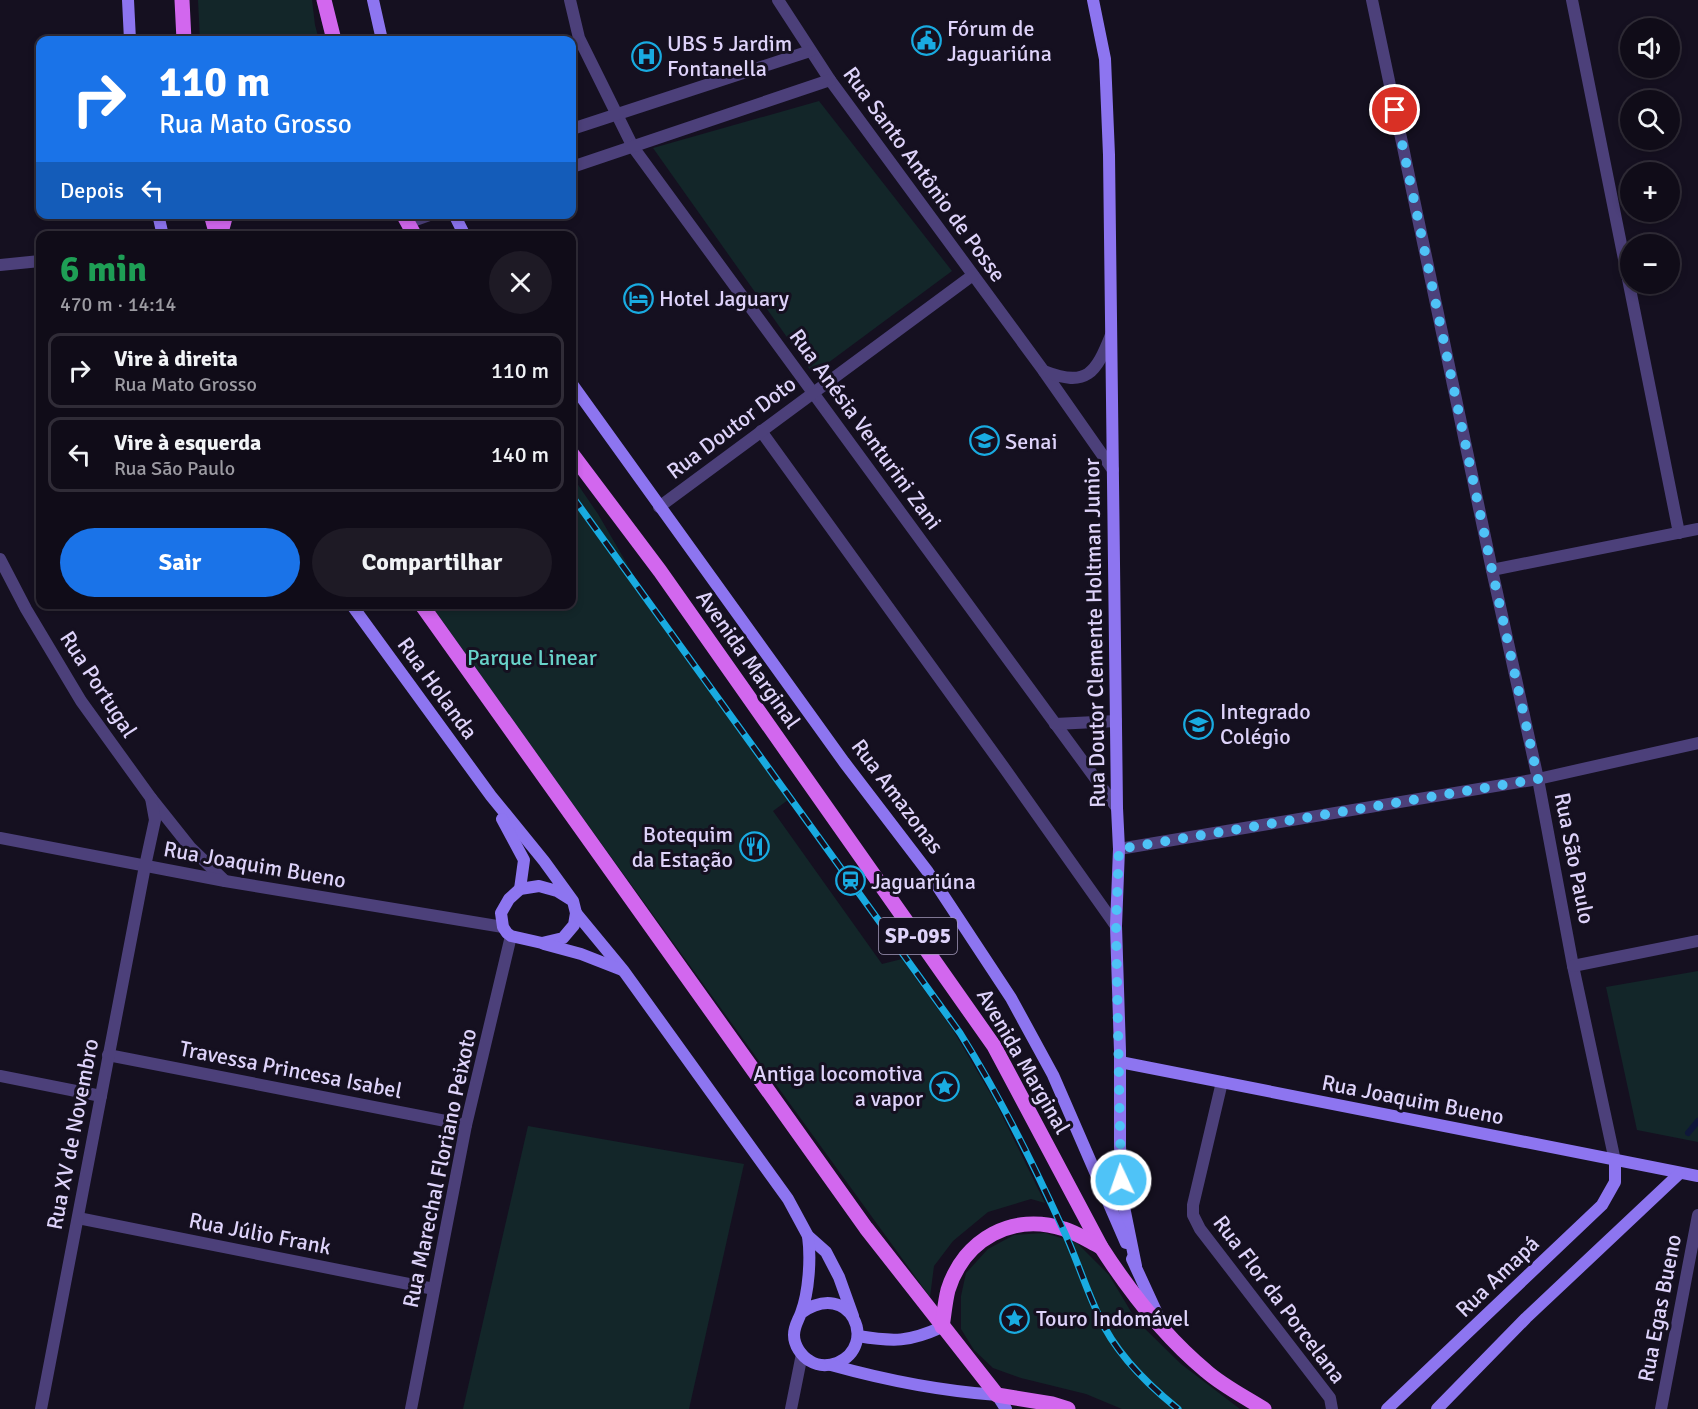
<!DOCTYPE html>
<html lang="pt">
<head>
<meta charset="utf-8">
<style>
  :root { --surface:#100c18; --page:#1e1a25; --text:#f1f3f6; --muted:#9c9ba2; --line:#302c37; --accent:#1a73e8 }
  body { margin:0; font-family:Signika,sans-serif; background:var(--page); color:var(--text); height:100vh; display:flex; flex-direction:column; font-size:22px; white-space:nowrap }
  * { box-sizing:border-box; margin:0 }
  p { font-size:20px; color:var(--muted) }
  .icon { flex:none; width:33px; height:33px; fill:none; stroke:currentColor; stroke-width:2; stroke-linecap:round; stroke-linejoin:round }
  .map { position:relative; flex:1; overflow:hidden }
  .sheet { position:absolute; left:36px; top:231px; width:540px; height:378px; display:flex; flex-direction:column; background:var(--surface); border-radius:12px; box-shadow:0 3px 9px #0003,0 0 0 2px var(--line) }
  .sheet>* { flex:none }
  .top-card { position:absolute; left:36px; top:36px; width:540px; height:183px; border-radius:12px; box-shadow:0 3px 9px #0003,0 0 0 2px var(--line); background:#1a73e8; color:#fff; overflow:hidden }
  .tools { position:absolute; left:1620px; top:18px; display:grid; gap:12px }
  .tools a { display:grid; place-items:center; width:60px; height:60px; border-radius:50%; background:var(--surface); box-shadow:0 3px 9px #0003,0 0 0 2px var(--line); font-size:30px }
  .pin { position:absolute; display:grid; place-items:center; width:51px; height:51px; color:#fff; margin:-26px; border:3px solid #fff; border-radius:50%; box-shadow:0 2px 6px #0007 }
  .me { position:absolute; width:66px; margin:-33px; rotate:357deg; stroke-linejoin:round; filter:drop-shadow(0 0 4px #0008) }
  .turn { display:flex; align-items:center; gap:21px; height:126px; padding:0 24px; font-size:27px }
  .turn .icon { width:78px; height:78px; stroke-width:2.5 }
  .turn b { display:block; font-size:42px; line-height:51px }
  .then { display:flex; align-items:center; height:57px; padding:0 24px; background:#0003; gap:12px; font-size:22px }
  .round { display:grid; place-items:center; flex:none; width:63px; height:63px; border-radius:32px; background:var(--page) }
  .summary { display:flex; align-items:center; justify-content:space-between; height:102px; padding:0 24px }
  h1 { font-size:36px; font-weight:800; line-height:45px; color:#1e9e55 }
  .action { display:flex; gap:12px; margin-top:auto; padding:12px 24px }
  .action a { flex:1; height:69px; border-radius:36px; background:var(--accent); color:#fff; font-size:24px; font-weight:800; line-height:69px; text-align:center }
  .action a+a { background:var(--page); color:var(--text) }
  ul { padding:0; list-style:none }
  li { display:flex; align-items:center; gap:18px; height:75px; margin:0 12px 9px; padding:0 12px; border:3px solid var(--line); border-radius:12px }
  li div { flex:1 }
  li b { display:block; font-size:22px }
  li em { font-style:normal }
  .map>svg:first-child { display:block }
</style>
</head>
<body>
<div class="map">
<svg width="1698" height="1409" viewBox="0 0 1698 1409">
  <rect width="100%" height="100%" fill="#151020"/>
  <g fill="#132629">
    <path d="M198,0H312L315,25L319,40H200Z"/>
    <path d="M819,101L952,271L813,374L653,148Z"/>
    <path d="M572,476L598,514L669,636L788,800L773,811L882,964L902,959L953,1030L996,1103L1045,1203L1031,1199L988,1212L953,1241L934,1266L930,1297L517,727L431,605L572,604Z"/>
    <path d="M1698,971V1142L1637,1130L1606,987Z"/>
    <path d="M528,1126L744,1164L689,1409H463Z"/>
    <path d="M1045,1233L1077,1243L1109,1275L1136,1320L1181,1364L1240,1409H1122L1086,1394L1021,1378L993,1368L974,1350L961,1329V1296L966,1273L988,1249L1014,1235Z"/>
  </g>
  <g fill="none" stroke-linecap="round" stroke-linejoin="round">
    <path stroke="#0f173a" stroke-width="6" d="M1688,1133L1698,1121"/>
    <g stroke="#4c407a" stroke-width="12">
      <path d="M570,0L579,38L633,147L1117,808"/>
      <path d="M778,0L830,80L1043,370L1113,470"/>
      <path d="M1372,0L1492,570L1538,779L1573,966L1615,1161"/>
      <path d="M1572,0L1679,533"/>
      <path d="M572,129L810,51"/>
      <path d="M572,167L830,80"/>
      <path d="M407,223L432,214"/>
      <path d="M0,265L40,261"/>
      <path d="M1044,371C1087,388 1096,373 1111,335"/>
      <path d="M761,431L1005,769L1116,926"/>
      <path d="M659,507L973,275"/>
      <path d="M0,559L26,609L81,701L151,798L190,847L225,881"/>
      <path d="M1492,570L1698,529"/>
      <path d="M1055,724L1116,721"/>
      <path d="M0,838L225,881L503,927"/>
      <path d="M1119,849L1538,779L1698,743"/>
      <path d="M1573,966L1698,941"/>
      <path d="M108,1055L466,1125"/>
      <path d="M0,1076L101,1096"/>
      <path d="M1222,1082L1193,1205V1215L1200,1229L1330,1398L1332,1409"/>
      <path d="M78,1218L434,1289"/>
      <path d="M41,1409L145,866L155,820L151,798"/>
      <path d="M411,1409L466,1125L511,936"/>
      <path d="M791,1409L802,1354"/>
      <path d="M1661,1409L1698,1215"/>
    </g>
    <g stroke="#8d75f0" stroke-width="12">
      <path d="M128,0L130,40"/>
      <path d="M373,0L382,40"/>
      <path d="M1093,0L1105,59L1109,155L1117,808L1119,849L1116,926L1120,1051V1146L1122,1197L1136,1266"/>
      <path d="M158,214L163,236"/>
      <path d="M454,214L465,236"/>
      <path d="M572,384L844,762L928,872L1011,998L1053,1075L1126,1243"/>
      <path d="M351,604L491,796L544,861L573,901L576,913L574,925L563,938L542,943L511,936L507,933L503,927L501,913L509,899L520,889L539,886L557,891L573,901"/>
      <path d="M502,819L524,860L520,889"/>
      <path d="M576,913L623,970L788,1199L808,1236L826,1252L839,1277L853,1316"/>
      <path d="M544,944L581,954L622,970"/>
      <path d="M1120,1062L1698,1176"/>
      <path d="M1132,1259L1161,1322"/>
      <path d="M801,1313C851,1278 879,1346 837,1363C828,1366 818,1366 810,1361C801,1356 794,1345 794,1335C794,1326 798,1321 801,1313C809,1292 811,1258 808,1236"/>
      <path d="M858,1336C894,1342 909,1342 942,1327"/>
      <path d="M831,1365C885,1380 940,1391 997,1395L1006,1409"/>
      <path d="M1387,1409L1602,1205L1615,1182V1161"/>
      <path d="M1437,1409L1526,1318L1680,1173"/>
    </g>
    <g stroke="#d267ee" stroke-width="15">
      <path d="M182,0L184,40"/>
      <path d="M324,0L334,40"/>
      <path d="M211,214L217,236"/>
      <path d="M403,214L415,236"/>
      <path d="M220,236L226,214"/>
      <path d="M572,454L660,571L994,1046L1101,1247C1130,1292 1164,1336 1206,1371C1223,1386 1245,1397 1264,1409"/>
      <path d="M421,604L866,1228L997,1395L1052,1404L1068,1409"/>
      <path d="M942,1327C944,1315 945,1302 948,1290C964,1239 1013,1212 1064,1229C1077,1233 1089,1241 1101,1247"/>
    </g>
    <defs>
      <path id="rail" d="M572,496L960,1033C999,1095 1032,1161 1062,1227C1076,1256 1085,1287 1099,1316C1115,1353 1147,1384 1178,1409"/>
    </defs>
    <use href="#rail" stroke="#19abe1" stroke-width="7"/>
    <use href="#rail" stroke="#151020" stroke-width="4.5" stroke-dasharray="14" stroke-linecap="butt"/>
  </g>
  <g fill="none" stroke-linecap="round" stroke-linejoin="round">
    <path stroke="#4fc3f7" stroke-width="10" stroke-dasharray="0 18" d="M1121,1180L1116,926L1119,849L1538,779L1492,570L1395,110"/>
  </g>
  <defs>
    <symbol id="civic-ring" viewBox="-11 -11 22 22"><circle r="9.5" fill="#151020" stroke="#19abe1" stroke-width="1.5"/><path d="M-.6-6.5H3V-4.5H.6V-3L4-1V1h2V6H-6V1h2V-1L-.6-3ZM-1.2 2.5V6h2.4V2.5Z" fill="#19abe1"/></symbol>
    <symbol id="hospital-ring" viewBox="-11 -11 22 22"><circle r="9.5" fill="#151020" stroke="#19abe1" stroke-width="1.5"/><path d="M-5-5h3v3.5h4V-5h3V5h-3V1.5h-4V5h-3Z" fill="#19abe1"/></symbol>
    <symbol id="hotel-ring" viewBox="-11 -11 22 22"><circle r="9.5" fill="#151020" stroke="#19abe1" stroke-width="1.5"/><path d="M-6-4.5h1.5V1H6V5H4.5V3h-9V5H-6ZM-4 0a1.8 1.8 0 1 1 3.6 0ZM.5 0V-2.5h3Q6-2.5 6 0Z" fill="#19abe1"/></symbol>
    <symbol id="university-ring" viewBox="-11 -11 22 22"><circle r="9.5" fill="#151020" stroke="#19abe1" stroke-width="1.5"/><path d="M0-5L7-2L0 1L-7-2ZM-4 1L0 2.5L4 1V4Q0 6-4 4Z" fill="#19abe1"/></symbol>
    <symbol id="school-ring" viewBox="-11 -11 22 22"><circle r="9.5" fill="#151020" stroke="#19abe1" stroke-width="1.5"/><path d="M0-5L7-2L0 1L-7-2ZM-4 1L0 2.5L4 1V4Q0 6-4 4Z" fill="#19abe1"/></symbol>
    <symbol id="restaurant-ring" viewBox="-11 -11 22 22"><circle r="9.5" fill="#151020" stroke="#19abe1" stroke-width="1.5"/><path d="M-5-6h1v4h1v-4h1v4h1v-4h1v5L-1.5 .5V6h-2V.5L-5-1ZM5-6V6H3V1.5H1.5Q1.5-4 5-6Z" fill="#19abe1"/></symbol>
    <symbol id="station-ring" viewBox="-11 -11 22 22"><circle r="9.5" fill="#151020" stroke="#19abe1" stroke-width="1.5"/><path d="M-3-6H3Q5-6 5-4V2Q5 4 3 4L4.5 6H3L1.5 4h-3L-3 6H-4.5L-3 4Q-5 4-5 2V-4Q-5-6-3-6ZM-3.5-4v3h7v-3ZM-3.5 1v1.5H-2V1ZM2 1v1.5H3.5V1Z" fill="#19abe1"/></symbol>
    <symbol id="sight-ring" viewBox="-11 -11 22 22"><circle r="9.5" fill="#151020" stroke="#19abe1" stroke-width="1.5"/><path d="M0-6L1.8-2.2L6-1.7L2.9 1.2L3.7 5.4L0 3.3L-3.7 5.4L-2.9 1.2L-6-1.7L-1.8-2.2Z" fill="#19abe1"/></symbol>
  </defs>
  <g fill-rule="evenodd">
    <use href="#civic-ring" x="910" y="24" width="33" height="33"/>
    <use href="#hospital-ring" x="630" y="40" width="33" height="33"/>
    <use href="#hotel-ring" x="622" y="282" width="33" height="33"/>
    <use href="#university-ring" x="968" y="424" width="33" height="33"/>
    <use href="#school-ring" x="1182" y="708" width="33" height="33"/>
    <use href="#restaurant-ring" x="738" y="830" width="33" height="33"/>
    <use href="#station-ring" x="834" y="864" width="33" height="33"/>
    <use href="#sight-ring" x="928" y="1070" width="33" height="33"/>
    <use href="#sight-ring" x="998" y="1302" width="33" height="33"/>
  </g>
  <g text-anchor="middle" stroke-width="6" stroke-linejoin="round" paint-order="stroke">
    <rect fill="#151020" stroke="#a298b9" stroke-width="1.5" x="879" y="918" width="78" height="36" rx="4.5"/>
    <g font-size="21" font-weight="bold" fill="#ded3fa">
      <text x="918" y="943">SP-095</text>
    </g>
    <g font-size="22" fill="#ded3fa" stroke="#151020" text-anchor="start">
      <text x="947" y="36">Fórum de<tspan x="947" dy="25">Jaguariúna</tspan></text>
      <text x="667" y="51">UBS 5 Jardim<tspan x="667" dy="25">Fontanella</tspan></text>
      <text x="659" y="306">Hotel Jaguary</text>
      <text x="1005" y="449">Senai</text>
      <text x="1220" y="719">Integrado<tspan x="1220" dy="25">Colégio</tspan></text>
      <text x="733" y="842" text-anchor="end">Botequim<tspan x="733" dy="25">da Estação</tspan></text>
      <text x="871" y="889">Jaguariúna</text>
      <text x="923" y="1081" text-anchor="end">Antiga locomotiva<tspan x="923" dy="25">a vapor</tspan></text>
      <text x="1036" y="1326">Touro Indomável</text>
    </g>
    <g font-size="22" fill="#ded3fa" stroke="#151020">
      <text transform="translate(925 174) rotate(54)" y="8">Rua Santo Antônio de Posse</text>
      <text transform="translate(731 427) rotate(-37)" y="8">Rua Doutor Doto</text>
      <text transform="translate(866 429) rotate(54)" y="8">Rua Anésia Venturini Zani</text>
      <text transform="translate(1094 633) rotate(-91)" y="8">Rua Doutor Clemente Holtman Junior</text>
      <text transform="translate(749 659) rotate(55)" y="8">Avenida Marginal</text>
      <text transform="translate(99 684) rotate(57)" y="8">Rua Portugal</text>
      <text transform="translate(438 688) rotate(54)" y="8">Rua Holanda</text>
      <text transform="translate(898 796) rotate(53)" y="8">Rua Amazonas</text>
      <text transform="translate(1575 858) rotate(79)" y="8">Rua São Paulo</text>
      <text transform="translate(255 864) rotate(10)" y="8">Rua Joaquim Bueno</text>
      <text transform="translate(1024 1061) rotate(60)" y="8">Avenida Marginal</text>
      <text transform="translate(291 1069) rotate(11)" y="8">Travessa Princesa Isabel</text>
      <text transform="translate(1413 1099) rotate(11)" y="8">Rua Joaquim Bueno</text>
      <text transform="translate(72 1134) rotate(-79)" y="8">Rua XV de Novembro</text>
      <text transform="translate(439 1168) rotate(-78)" y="8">Rua Marechal Floriano Peixoto</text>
      <text transform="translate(260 1233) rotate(11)" y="8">Rua Júlio Frank</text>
      <text transform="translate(1497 1276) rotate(-44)" y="8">Rua Amapá</text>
      <text transform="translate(1280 1299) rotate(53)" y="8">Rua Flor da Porcelana</text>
      <text transform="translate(1659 1308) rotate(-79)" y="8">Rua Egas Bueno</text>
    </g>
    <g font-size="22" fill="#68d2c9" stroke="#151020">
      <text x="532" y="665">Parque Linear</text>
    </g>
  </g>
</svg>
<div class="tools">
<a><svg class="icon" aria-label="sound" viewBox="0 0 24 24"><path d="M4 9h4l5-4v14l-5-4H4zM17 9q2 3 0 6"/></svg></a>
<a><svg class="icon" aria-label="search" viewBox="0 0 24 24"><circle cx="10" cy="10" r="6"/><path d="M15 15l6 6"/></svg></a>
<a>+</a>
<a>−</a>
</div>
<div class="pin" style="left:1395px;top:110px;background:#d93025"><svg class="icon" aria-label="arrive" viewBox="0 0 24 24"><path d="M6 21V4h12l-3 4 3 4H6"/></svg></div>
<svg class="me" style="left:1121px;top:1180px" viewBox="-20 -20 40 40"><circle r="17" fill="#4fc3f7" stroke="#fff" stroke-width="3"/><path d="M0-11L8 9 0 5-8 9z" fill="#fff"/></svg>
<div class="top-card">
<div class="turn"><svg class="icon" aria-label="right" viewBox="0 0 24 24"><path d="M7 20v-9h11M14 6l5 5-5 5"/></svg><div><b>110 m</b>Rua Mato Grosso</div></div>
<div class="then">Depois<svg class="icon" aria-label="left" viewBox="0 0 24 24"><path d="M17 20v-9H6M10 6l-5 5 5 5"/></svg></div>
</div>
<section class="sheet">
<div class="summary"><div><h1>6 min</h1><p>470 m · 14:14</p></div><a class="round"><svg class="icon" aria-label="close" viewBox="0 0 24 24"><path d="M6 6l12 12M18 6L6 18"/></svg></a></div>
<ul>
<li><svg class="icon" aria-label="right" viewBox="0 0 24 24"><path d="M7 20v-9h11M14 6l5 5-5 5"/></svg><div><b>Vire à direita</b><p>Rua Mato Grosso</p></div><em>110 m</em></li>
<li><svg class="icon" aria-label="left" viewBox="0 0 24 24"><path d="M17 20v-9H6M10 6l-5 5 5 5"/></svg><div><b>Vire à esquerda</b><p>Rua São Paulo</p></div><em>140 m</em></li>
</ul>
<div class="action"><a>Sair</a><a>Compartilhar</a></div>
</section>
</div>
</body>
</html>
